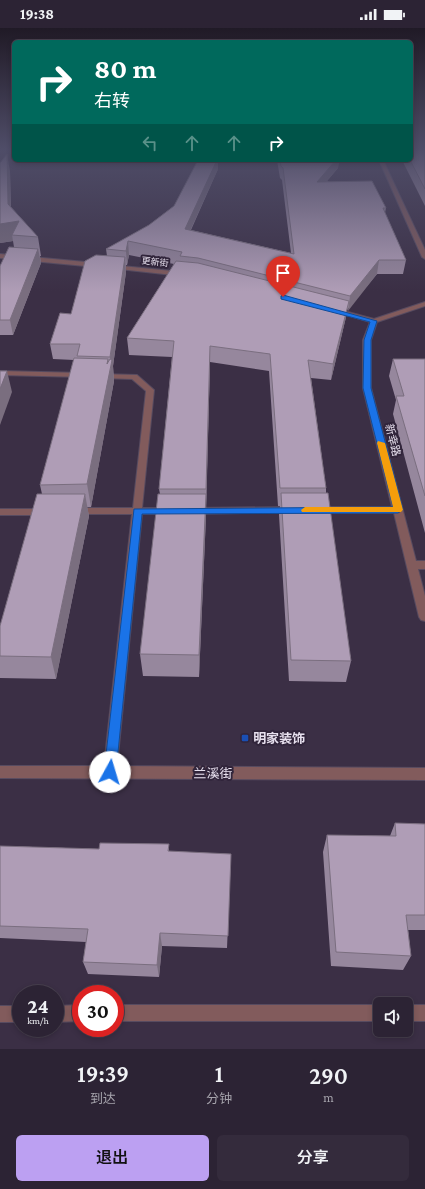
<!DOCTYPE html>
<html lang="zh">
<head>
<meta charset="utf-8">
<style>
  :root { --surface:#2c2334; --page:#342b3c; --text:#f1f3f6; --muted:#a6a4ac; --line:#48404f; --accent:#bca0f2 }
  body { margin:0; font-family:"Crimson Pro","Noto Sans SC",serif; background:var(--page); color:var(--text); height:100vh; display:flex; flex-direction:column; font-size:15px; white-space:nowrap }
  * { box-sizing:border-box; margin:0 }
  p { font-size:13px; color:var(--muted) }
  .icon { flex:none; width:22px; height:22px; fill:none; stroke:currentColor; stroke-width:2; stroke-linecap:round; stroke-linejoin:round }
  .map { position:relative; height:1021px; overflow:hidden }
  .sheet { display:flex; flex-direction:column; background:var(--surface); flex:1 }
  .sheet>* { flex:none }
  .hud { position:absolute; left:12px; top:12px; width:401px; height:122px; border-radius:6px; box-shadow:0 2px 6px #0003,0 0 0 1px var(--line); background:#00695c; color:#fff; overflow:hidden }
  .tools { position:absolute; left:373px; top:969px; display:grid; gap:8px }
  .tools a { display:grid; place-items:center; width:40px; height:40px; border-radius:6px; background:var(--surface); box-shadow:0 2px 6px #0003,0 0 0 1px var(--line); font-size:20px }
  .speed { position:absolute; left:12px; top:957px; display:flex; gap:8px; font-size:20px; font-weight:700; text-align:center }
  .speed>* { display:grid; place-content:center; width:52px; height:52px; border-radius:50%; background:var(--surface); box-shadow:0 2px 6px #0003,0 0 0 1px var(--line); line-height:1 }
  .speed small { font-size:10px; font-weight:400 }
  .speed .limit { border:6px solid #d22; background:#fff; color:#111 }
  .pin { position:absolute; display:grid; place-items:center; width:34px; height:34px; color:#fff; margin:-41px -17px; border-radius:50% 50% 50% 0; rotate:-45deg; box-shadow:0 0 4px #0007 }
  .pin .icon { rotate:45deg }
  .me { position:absolute; width:44px; margin:-22px; rotate:6deg; stroke-linejoin:round; filter:drop-shadow(0 0 3px #0008) }
  .turn { display:flex; align-items:center; gap:14px; height:84px; padding:0 16px; font-size:18px }
  .turn .icon { width:52px; height:52px; stroke-width:2.5 }
  .turn b { display:block; font-size:28px; line-height:34px }
  .lanes { display:flex; align-items:center; height:38px; padding:0 16px; background:#0003; justify-content:center; gap:20px; direction:ltr }
  .lanes .off { opacity:.35 }
  .eta { display:flex; justify-content:space-evenly; align-items:center; height:68px; text-align:center }
  .eta b { font-size:24px; font-weight:600; line-height:28px }
  .button { display:flex; gap:8px; margin-top:auto; padding:8px 16px }
  .button a { flex:1; height:46px; border-radius:6px; background:var(--accent); color:#111; font-size:16px; font-weight:600; line-height:46px; text-align:center }
  .button a+a { background:var(--page); color:var(--text) }
  .status { display:flex; justify-content:space-between; align-items:center; height:28px; padding:0 20px; background:var(--surface); direction:ltr }
  .status svg { height:11px; fill:currentColor }
  .map>svg:first-child { display:block }
</style>
</head>
<body>
<div class="status"><b>19:38</b><svg viewBox="0 0 49 12"><path d="M0 12V9h3v3zM5 12V6h3v6zM10 12V3h3v9zM15 12V0h3v12zM26 1h20v11H26zM47 4h2v5h-2z"/></svg></div>
<div class="map">
<svg width="425" height="1021" viewBox="0 0 425 1021">
  <rect width="100%" height="100%" fill="#3b2f45"/>
  <g fill="none" stroke-linecap="round" stroke-linejoin="round">
    <defs>
      <g id="minor">
        <path d="M379,132H383L425,222V231L422,229Z"/>
        <path d="M0,226L96,235L99,237L96,239L0,230Z"/>
        <path d="M112,237L182,244L185,246L182,248L110,240L109,239Z"/>
        <path d="M425,274V278L377,294L371,312V360L416,533H425V541H418L425,568V593L421,592L419,589L394,485H318L313,482L318,479H392L363,360V312L370,294L330,282L333,280L374,291Z"/>
        <path d="M0,343L83,345L87,347L83,349L0,347Z"/>
        <path d="M98,346L137,347L154,362L142,480H168L173,483L168,486H142L117,738L425,740V752L0,750V738H104L132,486H74L69,483L74,480H133L146,363L132,351L101,350H98Z"/>
        <path d="M292,479L297,482L295,484L192,486L187,483L192,480Z"/>
        <path d="M0,481H46L51,484L46,487H0Z"/>
        <path d="M81,977V993L55,994V978Z"/>
        <rect x="115" y="977" width="265" height="16"/>
        <rect x="406" y="977" width="19" height="16"/>
        <rect x="0" y="978" width="21" height="16"/>
      </g>
    </defs>
    <use href="#minor" stroke="#574b60" stroke-width="2"/>
    <use href="#minor" fill="#825b5c" fill-rule="evenodd"/>
  </g>
  <g fill="#96879d">
    <path d="M425,120V178L402,132H411Z"/>
    <path d="M277,132H339L338,140L327,153L386,180L385,185L406,232L403,246H377L347,282L346,289L331,352L311,350L326,460V465L351,633L346,654L289,653L279,487L280,478H278L269,343L210,334L206,488L199,649L143,648L140,626L160,466L159,461L172,329L129,327L127,310L174,236L129,227L127,237H126V244L113,338L114,353L91,479H87L89,488L56,651L0,650V598L42,466L40,457L74,332L53,331L50,316L71,286L107,228L106,221L149,197L174,178L218,141L191,202L291,225L282,152L280,150Z"/>
    <path d="M10,143L11,179L38,209L41,228H40L41,235L13,307H0V238L14,219L13,213L0,215Z"/>
    <path d="M393,331H425V505L393,386L396,372L389,348Z"/>
    <path d="M395,795L425,796V902H408L411,928L403,942L331,938L323,824L327,807L390,808Z"/>
    <path d="M169,816V824L231,826L227,920L162,918L159,949L88,946L83,934L86,914L0,910V818L99,821Z"/>
  </g>
  <g fill="#7a6e7f">
    <path d="M7,126L10,143L11,194L19,193L12,207L13,213L0,215V196L8,176Z"/>
    <path d="M217,132H218V141L185,214V201Z"/>
    <path d="M336,132H339L338,140L316,166L317,154Z"/>
    <path d="M128,213L129,227L127,237L126,223Z"/>
    <path d="M38,221L41,235L13,307L10,292Z"/>
    <path d="M125,229L126,244L113,338L114,353L91,479L87,456L108,331L110,344L111,338L110,329Z"/>
    <path d="M379,232L377,246L348,283L350,268Z"/>
    <path d="M349,273L346,289L331,352L333,336Z"/>
    <path d="M210,318V334L206,478V461Z"/>
    <path d="M7,343L12,364L0,397V361Z"/>
    <path d="M85,466L89,488L56,651L51,629Z"/>
    <path d="M206,466V488L199,649V627Z"/>
    <path d="M160,905L162,918L159,949L157,937Z"/>
  </g>
  <g fill="#af9db6" stroke="#7a6e7f">
    <path d="M411,120H425V161L410,132H411Z"/>
    <path d="M7,126L8,176L38,209L12,207L19,193L0,196V135Z"/>
    <path d="M198,132H217L185,201L294,226L283,140L281,138L280,132H336L317,154L372,153L386,180H383L406,232H379L350,268L198,230L180,228L182,224L128,213L126,223L106,221L149,197L174,178Z"/>
    <path d="M9,219L38,221L10,292H0V238Z"/>
    <path d="M96,227L125,229L110,329L77,328L80,316H50L60,285L71,286L85,233Z"/>
    <path d="M176,233L198,235L349,273L333,336L308,332L326,460H280L270,326L210,318L206,461H159L174,313L127,310Z"/>
    <path d="M74,330L108,331L107,336L110,331L112,332L87,456L40,457Z"/>
    <path d="M393,331H425V468L396,368H404Z"/>
    <path d="M0,343H7L0,361Z"/>
    <path d="M281,465H328L351,633L291,632Z"/>
    <path d="M37,466H85L51,629L0,628V598Z"/>
    <path d="M158,466H206L199,627L140,626Z"/>
    <path d="M395,795L425,796V887H406L411,928L336,924L327,807L396,808Z"/>
    <path d="M100,815L169,816L168,823L231,826L228,908L160,905L157,937L83,934L88,901L0,898V818L99,821Z"/>
  </g>
  <linearGradient id="sky" x2="0" y2="1"><stop stop-color="#201a26"/><stop offset="0.46" stop-color="#4f4d68"/><stop offset="1" stop-color="#4f4d68" stop-opacity="0"/></linearGradient>
  <rect width="425" height="263" fill="url(#sky)"/>
  <path fill="#1a73e8" stroke="#114b97" d="M283,267L377,293L371,312V360L403,482L398,485L142,486L116,744L114,748L110,750L106,748L104,744L134,481L393,479L363,360L364,312L370,294L281,271V268Z"/>
  <path fill="#f59e0b" d="M378,413L385,415L403,482L401,484H302L301,482L305,479H393L377,415Z"/>
  <rect fill="#1a4fb4" stroke="#31253b" stroke-width="1.5" x="241" y="706" width="8" height="8" rx="2"/>
  <g text-anchor="middle" stroke-width="4" stroke-linejoin="round" paint-order="stroke">
    <g font-size="9" fill="#e7e0ee" stroke="#31253b">
      <text transform="translate(155 234) rotate(6)" y="3">更新街</text>
    </g>
    <g font-size="11" fill="#e7e0ee" stroke="#31253b">
      <text transform="translate(393 412) rotate(76)" y="4">新幸路</text>
    </g>
    <g font-size="13" font-weight="bold" fill="#e7e0ee" stroke="#31253b" text-anchor="start">
      <text x="253" y="715">明家装饰</text>
    </g>
    <g font-size="13" fill="#e7e0ee" stroke="#31253b">
      <text x="213" y="750">兰溪街</text>
    </g>
  </g>
</svg>
<div class="tools">
<a><svg class="icon" aria-label="sound" viewBox="0 0 24 24"><path d="M4 9h4l5-4v14l-5-4H4zM17 9q2 3 0 6"/></svg></a>
</div>
<div class="speed"><div>24<small>km/h</small></div><div class="limit">30</div></div>
<div class="pin" style="left:283px;top:269px;background:#d93025"><svg class="icon" aria-label="arrive" viewBox="0 0 24 24"><path d="M6 21V4h12l-3 4 3 4H6"/></svg></div>
<svg class="me" style="left:110px;top:744px" viewBox="-20 -20 40 40"><circle r="19" fill="#fff"/><path d="M0-13L10 11 0 6-10 11z" fill="#1a73e8"/></svg>
<div class="hud">
<div class="turn"><svg class="icon" aria-label="right" viewBox="0 0 24 24"><path d="M7 20v-9h11M14 6l5 5-5 5"/></svg><div><b>80 m</b>右转</div></div>
<div class="lanes"><svg class="icon off" aria-label="left" viewBox="0 0 24 24"><path d="M17 20v-9H6M10 6l-5 5 5 5"/></svg><svg class="icon off" aria-label="ahead" viewBox="0 0 24 24"><path d="M12 20V5M6 11l6-6 6 6"/></svg><svg class="icon off" aria-label="ahead" viewBox="0 0 24 24"><path d="M12 20V5M6 11l6-6 6 6"/></svg><svg class="icon" aria-label="right" viewBox="0 0 24 24"><path d="M7 20v-9h11M14 6l5 5-5 5"/></svg></div>
</div>
</div>
<section class="sheet">
<div class="eta">
<div><b>19:39</b><p>到达</p></div>
<div><b>1</b><p>分钟</p></div>
<div><b>290</b><p>m</p></div>
</div>
<div class="button"><a>退出</a><a>分享</a></div>
</section>
</body>
</html>
